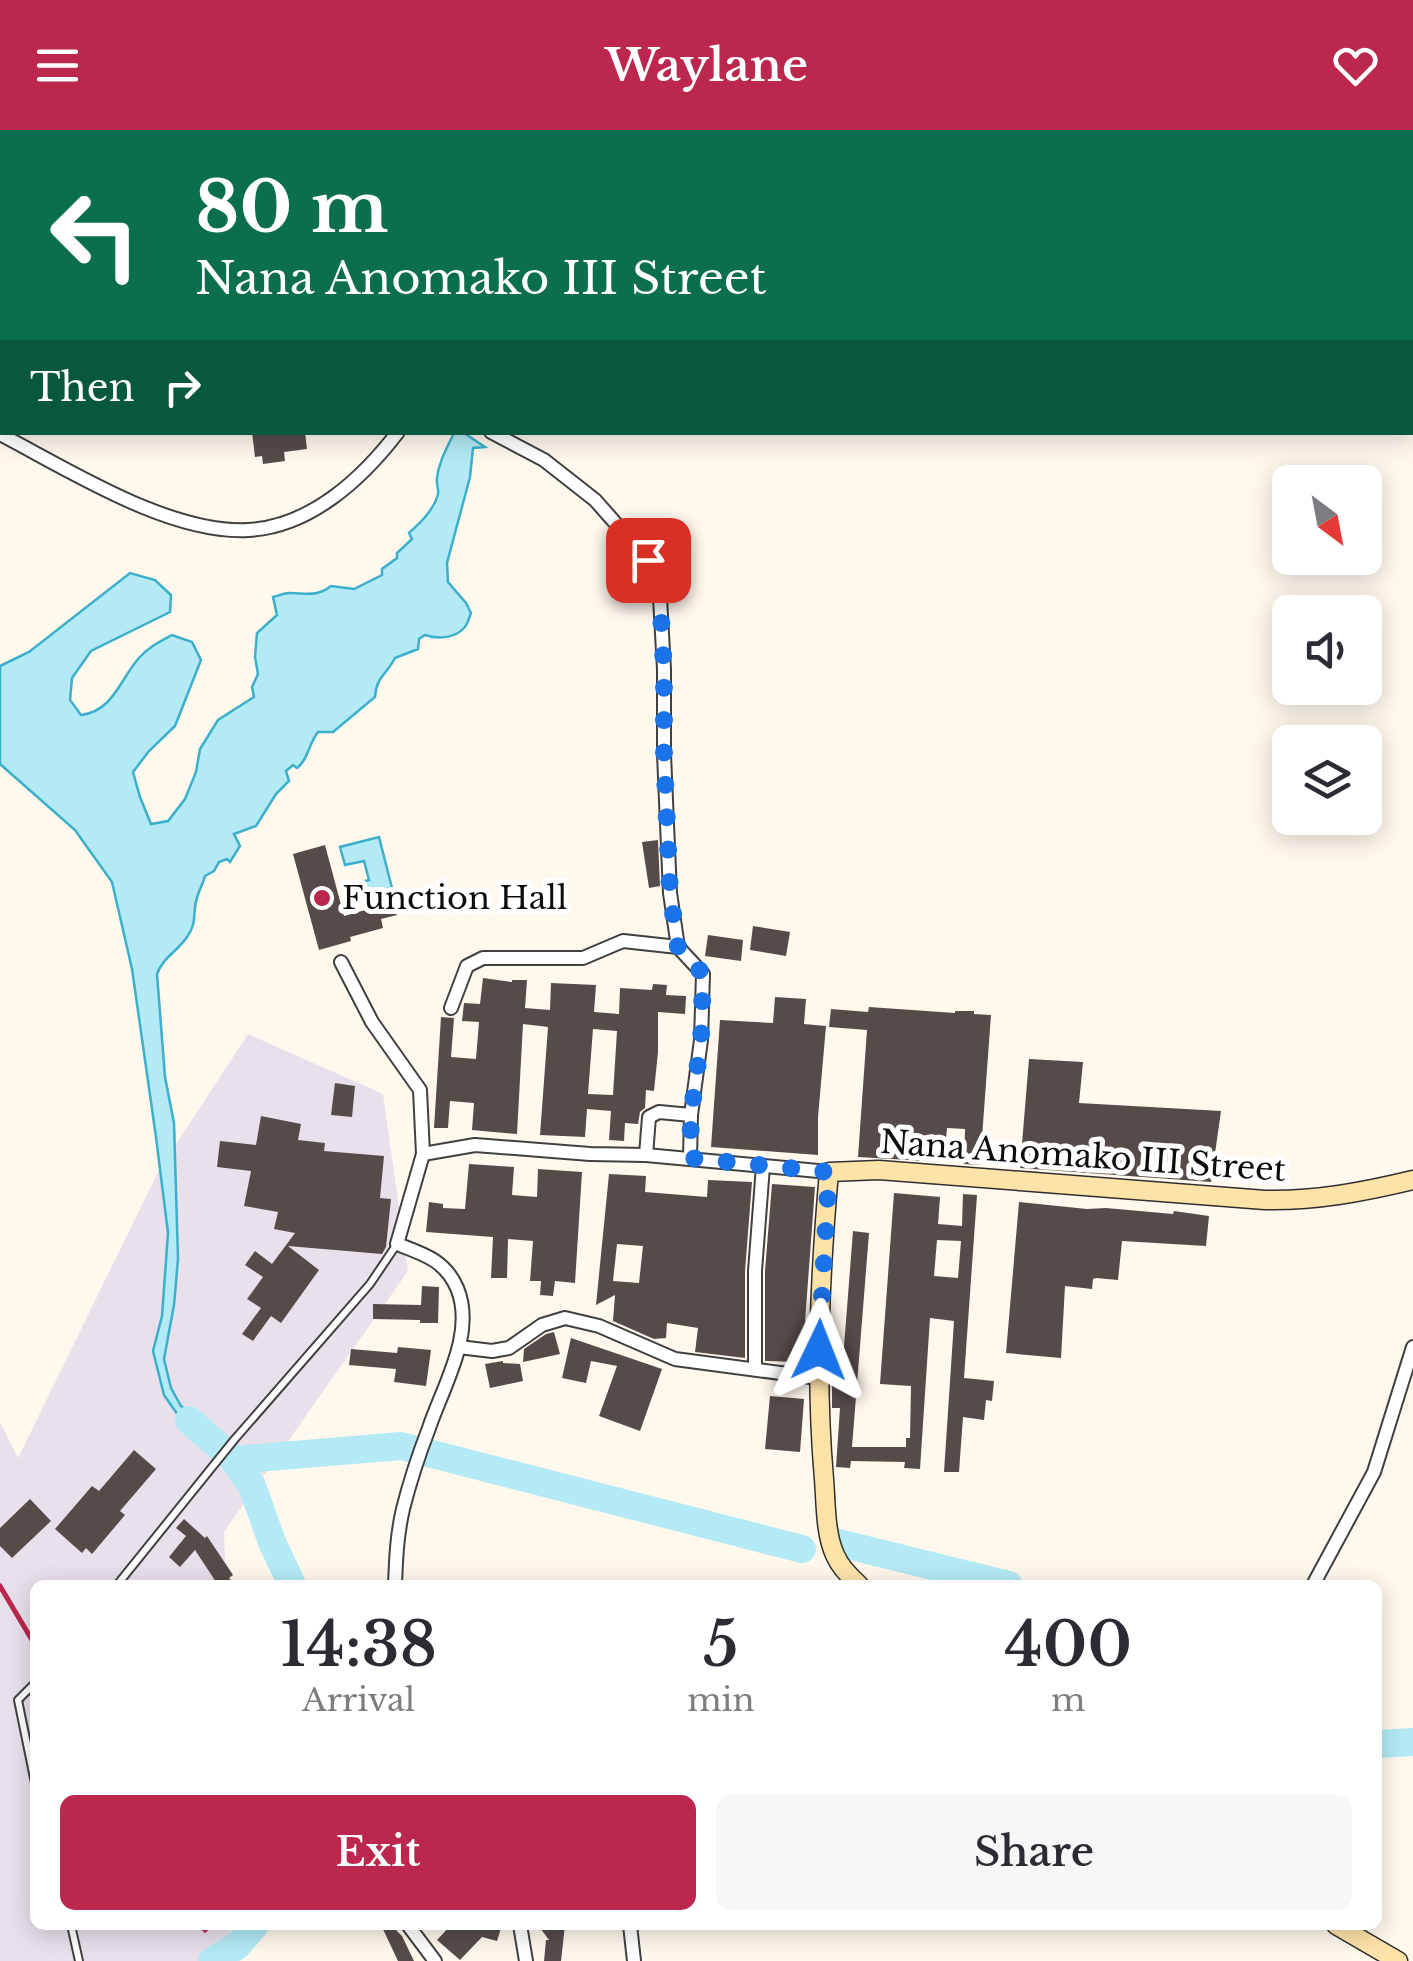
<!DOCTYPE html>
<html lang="en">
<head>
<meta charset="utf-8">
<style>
  :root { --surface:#fff; --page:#f7f7f7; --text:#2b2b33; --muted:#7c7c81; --accent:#bb274d }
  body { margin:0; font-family:"Libre Baskerville",serif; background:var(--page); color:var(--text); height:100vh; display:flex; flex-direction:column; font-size:38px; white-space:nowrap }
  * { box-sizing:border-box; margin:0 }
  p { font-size:32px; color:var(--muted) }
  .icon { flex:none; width:55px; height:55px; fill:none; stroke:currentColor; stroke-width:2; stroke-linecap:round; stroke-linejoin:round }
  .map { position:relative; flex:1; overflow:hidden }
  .sheet { position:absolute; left:30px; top:1450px; width:1352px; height:350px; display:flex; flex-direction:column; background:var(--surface); border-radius:15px; box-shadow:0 5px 25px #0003 }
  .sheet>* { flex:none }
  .banner { position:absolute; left:0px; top:0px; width:1415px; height:305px; box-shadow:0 5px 25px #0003; background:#0b6e4f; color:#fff; overflow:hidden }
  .needle { width:65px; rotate:148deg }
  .buttons { position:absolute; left:1272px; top:335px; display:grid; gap:20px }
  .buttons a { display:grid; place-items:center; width:110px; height:110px; border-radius:15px; background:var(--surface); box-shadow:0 5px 25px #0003; font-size:50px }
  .pin { position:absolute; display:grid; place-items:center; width:85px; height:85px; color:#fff; margin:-42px; border-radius:20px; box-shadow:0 5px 15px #0006 }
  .me { position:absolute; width:110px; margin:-55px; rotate:2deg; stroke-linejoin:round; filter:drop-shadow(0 0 8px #0008) }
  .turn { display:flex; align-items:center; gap:35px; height:210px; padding:0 30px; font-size:45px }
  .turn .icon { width:130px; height:130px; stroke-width:2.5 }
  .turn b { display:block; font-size:70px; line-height:85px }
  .then { display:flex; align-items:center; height:95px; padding:0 30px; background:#0003; gap:20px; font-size:38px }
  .eta { display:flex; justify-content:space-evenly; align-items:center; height:170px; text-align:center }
  .eta b { font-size:60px; font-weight:600; line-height:70px }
  .cta { display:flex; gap:20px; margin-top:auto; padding:20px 30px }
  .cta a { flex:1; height:115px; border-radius:15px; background:var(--accent); color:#fff; font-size:40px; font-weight:600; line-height:115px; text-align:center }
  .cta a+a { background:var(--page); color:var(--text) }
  header { display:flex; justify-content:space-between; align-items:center; height:130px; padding:0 30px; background:var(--accent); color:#fff; font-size:45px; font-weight:600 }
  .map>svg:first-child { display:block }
</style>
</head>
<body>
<header><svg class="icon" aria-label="menu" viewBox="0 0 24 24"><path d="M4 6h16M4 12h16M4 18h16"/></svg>Waylane<svg class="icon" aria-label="heart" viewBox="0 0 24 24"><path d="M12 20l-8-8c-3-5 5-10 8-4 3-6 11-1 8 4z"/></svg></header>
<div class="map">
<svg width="1413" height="1831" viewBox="0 0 1413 1831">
  <rect width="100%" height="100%" fill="#fff8ed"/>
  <path fill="#e8e1ec" d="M248,904L383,964L408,1141L224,1402L226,1455H35V1795H229L231,1831H0V1292L18,1328L159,1040Z"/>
  <g fill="#b3eaf5" stroke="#3bafcb" stroke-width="2.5">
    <path d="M454,303H464L485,317L473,318L470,347L447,433L448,452L466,473L471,483C469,488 468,494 464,498C454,509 437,509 425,505L419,509L418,519L395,528C387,544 376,547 375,567L333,602H318C309,613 308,630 297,638L293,635L286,641L289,651L276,664L256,696L234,704L240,716L230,732L227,729L219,732L214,741L205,746C203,754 199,760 197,768C192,782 198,792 187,807C177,822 164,826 157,844L165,947L174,993L178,1129L174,1175L164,1229L171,1258L181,1276L221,1311L211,1322L190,1296L180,1288L164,1265L153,1221L162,1186L168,1103L156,1007L132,839L112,752L75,700L0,634V536L29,522L130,443L155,450L171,465L170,482L91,521L72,548L70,570L81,585C113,581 120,550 138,529C147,518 159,512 172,505L192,512L201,530L175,596L149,621L133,642L140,667L151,694L168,691L185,669L196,642L200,619L218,590L254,567L252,557L258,544L255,527L257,503L277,485L273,467C278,466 284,463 290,463C306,463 317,467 331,456L354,459L382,445V439L397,428V423L412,409L409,403C420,393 434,380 438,364C439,359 436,354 437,348C439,331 447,318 454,303Z"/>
    <path d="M379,707L392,758L353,767L350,755L369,750L364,731L345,735L340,717Z"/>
  </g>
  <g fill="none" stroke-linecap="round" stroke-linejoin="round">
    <g stroke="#b3eaf5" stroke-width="28">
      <path d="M189,1290L234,1330L252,1356L272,1412L292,1455"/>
      <path d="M234,1330L401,1316L802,1419"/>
      <path d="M835,1412L1009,1455"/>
      <path d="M1378,1614L1413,1612"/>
      <path d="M212,1831L237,1816L255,1795"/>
    </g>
  </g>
  <g fill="#554c4a" fill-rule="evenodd">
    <path d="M252,302H305L307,319L284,322L285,331L263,334L262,326L255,327Z"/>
    <path d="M658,710L660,756L649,758L642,712Z"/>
    <path d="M325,715L344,786L394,772L397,785L381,789L383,798L350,807L351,811L319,820L293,724Z"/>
    <path d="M753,796L790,802L786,826L750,820Z"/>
    <path d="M708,805L743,810L741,831L705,826Z"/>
    <path d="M483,848L512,852V850H527L525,878L550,880L551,853L596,855L594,882L619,884L620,858L652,860L653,854L667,855L666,865L686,866L685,884L658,882V922L654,961L646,960L645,978L640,982L638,994L625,993L624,1011L609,1010L611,981L587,979L585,1007L540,1005L548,897L523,894L517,1004L472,1000L474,973L450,971L448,998H434L441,887L454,888L451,927L476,929L479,892L462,891L464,873L480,874ZM593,899L617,901L613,965L588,964Z"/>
    <path d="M775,867L806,869L804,894L826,896L818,987V1025L711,1017L720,890L773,893Z"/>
    <path d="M869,877L955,883V881H974V884L991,885L980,1035L964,1034L965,999L947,998L944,1032L858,1027L867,900L829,897L831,879L868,882Z"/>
    <path d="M1029,929L1083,932L1079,973L1221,981L1211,1052L1020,1038Z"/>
    <path d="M335,953L355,956L352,987L331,985Z"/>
    <path d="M261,986L301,994L298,1010L325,1013L324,1021L384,1026L380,1068L391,1069L386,1117L382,1124L288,1116L319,1140L281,1193L271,1186L253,1211L242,1204L261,1178L247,1169L263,1147L245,1135L255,1121L272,1134L295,1103L274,1099L278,1082L244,1076L251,1041L217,1037L220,1011L256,1015Z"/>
    <path d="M469,1034L514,1037L512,1065L537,1067L538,1039L582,1042L575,1153L555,1151L553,1166L540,1165L541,1151H530L533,1111L508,1109L507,1148H491L493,1107L426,1102L429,1072L443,1074V1078L465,1079Z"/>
    <path d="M609,1044L646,1046L645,1062L707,1067L708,1050L752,1052L745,1141V1228L695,1222L698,1198L667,1193L666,1208L654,1209L613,1191L615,1165L596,1175ZM617,1114L643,1116L639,1153L613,1151Z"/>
    <path d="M772,1054L815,1057L802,1232L765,1231V1141Z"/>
    <path d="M894,1063L940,1067L938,1094L962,1096L963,1064L977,1065L964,1248L994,1251L992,1271L986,1270L984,1290L963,1287L959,1342H944L954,1191L930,1188L920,1339L904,1338L905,1332L851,1331L850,1338L836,1337L840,1278H832V1255H841L853,1101L869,1103L852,1317H906V1308H910L911,1256L880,1254ZM937,1110L961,1111L958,1148L934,1146Z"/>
    <path d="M1019,1072L1087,1079L1106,1078L1173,1084L1174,1081L1209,1086L1206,1116L1122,1111L1118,1150L1096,1148L1093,1149L1092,1159L1065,1156L1061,1228L1006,1223Z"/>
    <path d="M422,1156L439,1157L438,1193H420V1190L373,1189V1174L421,1175Z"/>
    <path d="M554,1202L560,1224L523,1232L524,1219L546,1204Z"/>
    <path d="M571,1208L662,1239L640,1301L599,1286L617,1236L591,1231L586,1253L562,1248Z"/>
    <path d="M398,1217L431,1220L426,1256L394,1252L396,1239L349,1235L351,1219L397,1223Z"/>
    <path d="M503,1231V1233L520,1234L523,1251L490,1258L485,1234Z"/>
    <path d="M770,1266L804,1269L800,1322L765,1319Z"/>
    <path d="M134,1320L156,1339L120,1381L125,1385L92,1424L86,1418L82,1423L55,1399L92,1356L99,1361Z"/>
    <path d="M30,1369L51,1391L12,1428L0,1416V1398Z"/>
    <path d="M184,1389L205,1408L207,1406L233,1445L229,1448L235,1455H218L195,1420L180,1437L169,1427L186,1406L176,1398Z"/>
    <path d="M381,1795H391L402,1806L414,1831H398Z"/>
    <path d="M451,1795H502L497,1811L482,1807L460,1830L437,1810Z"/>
    <path d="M538,1795H565L561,1831H544L546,1810H549Z"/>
  </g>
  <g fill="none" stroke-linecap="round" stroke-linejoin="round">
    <defs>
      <g id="lane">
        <path d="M117,1455L234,1310L370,1154L397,1114"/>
        <path d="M35,1553L18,1570L35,1653"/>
        <path d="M71,1795L79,1831"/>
      </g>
      <g id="street">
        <path d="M210,0V2"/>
        <path d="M577,2L579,0"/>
        <path d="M0,175L2,176"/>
        <path d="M491,302L544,330L595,370L648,430L655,448L660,468L664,539V624L670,763L678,817L703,844L701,910L691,985"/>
        <path d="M0,304C69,340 169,404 248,400C310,397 362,349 398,302"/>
        <path d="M341,832L372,892L420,960L423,1024L397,1114C423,1124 445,1130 457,1158C476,1203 443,1256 429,1298C419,1324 410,1351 403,1379C397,1404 396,1429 395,1455"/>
        <path d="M451,878L467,836L483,828H583L623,811L678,817"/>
        <path d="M423,1024L475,1015L590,1024L646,1025L829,1042"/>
        <path d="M646,1025L649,987L659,982L691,985L690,1028"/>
        <path d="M459,1217L492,1221L509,1218L542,1195L565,1188L599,1196L675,1229L818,1248"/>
        <path d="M755,1239V1141L763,1036"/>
        <path d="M1313,1455L1374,1342L1413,1217"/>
        <path d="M408,1795L435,1831"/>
        <path d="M520,1795L526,1831"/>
        <path d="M630,1795L634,1831"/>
      </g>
      <g id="secondary">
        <path d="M859,1455C849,1446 840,1437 835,1425C825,1403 826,1373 824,1349C815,1247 820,1144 829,1042L879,1040L1265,1070C1316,1071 1363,1062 1413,1050"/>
        <path d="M1336,1795L1398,1831"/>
      </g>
    </defs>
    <use href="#lane" stroke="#404040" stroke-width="10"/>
    <use href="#street" stroke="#404040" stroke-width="16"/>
    <use href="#secondary" stroke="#2f2f2f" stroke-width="21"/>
    <use href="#lane" stroke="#fff" stroke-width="6"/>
    <use href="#street" stroke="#fff" stroke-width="12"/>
    <use href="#secondary" stroke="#fee3a9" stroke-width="18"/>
    <g stroke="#bb274d" stroke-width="5">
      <path d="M0,1456L35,1515"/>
      <path d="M202,1795L205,1800"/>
    </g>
  </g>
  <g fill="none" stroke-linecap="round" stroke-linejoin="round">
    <path stroke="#1a73e8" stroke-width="18" stroke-dasharray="0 32.4" d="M648,430L660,468L664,539V624L670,763L678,817L703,844L701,910L691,985L690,1028L829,1042L819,1220"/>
  </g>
  <circle fill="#bb274d" stroke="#fff" stroke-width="4" cx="322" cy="768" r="10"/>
  <g text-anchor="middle" stroke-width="10" stroke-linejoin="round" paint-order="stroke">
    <g font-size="32" fill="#0d0d0d" stroke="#fff" text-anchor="start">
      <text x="342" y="779">Function Hall</text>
    </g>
    <g font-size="32" fill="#0d0d0d" stroke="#fff">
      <text transform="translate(1083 1026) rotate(4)" y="11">Nana Anomako III Street</text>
    </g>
  </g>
</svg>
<div class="buttons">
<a><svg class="needle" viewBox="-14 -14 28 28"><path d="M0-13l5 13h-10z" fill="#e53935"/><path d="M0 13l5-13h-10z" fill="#7c7c81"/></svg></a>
<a><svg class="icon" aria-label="sound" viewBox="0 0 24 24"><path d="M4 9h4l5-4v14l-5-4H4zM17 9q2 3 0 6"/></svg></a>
<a><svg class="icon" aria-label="layers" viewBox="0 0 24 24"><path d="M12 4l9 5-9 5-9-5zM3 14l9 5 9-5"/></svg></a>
</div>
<div class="pin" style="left:648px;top:430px;background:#d93025"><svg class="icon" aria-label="arrive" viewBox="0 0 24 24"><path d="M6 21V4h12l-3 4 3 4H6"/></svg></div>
<svg class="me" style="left:819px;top:1220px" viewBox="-20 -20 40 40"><path d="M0-17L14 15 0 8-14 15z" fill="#1a73e8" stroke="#fff" stroke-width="4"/></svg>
<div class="banner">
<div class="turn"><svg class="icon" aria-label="left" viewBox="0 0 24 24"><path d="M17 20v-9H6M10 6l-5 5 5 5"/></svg><div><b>80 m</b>Nana Anomako III Street</div></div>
<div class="then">Then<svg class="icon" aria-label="right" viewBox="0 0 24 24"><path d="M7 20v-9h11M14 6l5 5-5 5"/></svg></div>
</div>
<section class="sheet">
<div class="eta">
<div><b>14:38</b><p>Arrival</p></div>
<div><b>5</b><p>min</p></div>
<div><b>400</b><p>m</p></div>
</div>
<div class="cta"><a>Exit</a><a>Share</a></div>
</section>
</div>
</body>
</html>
